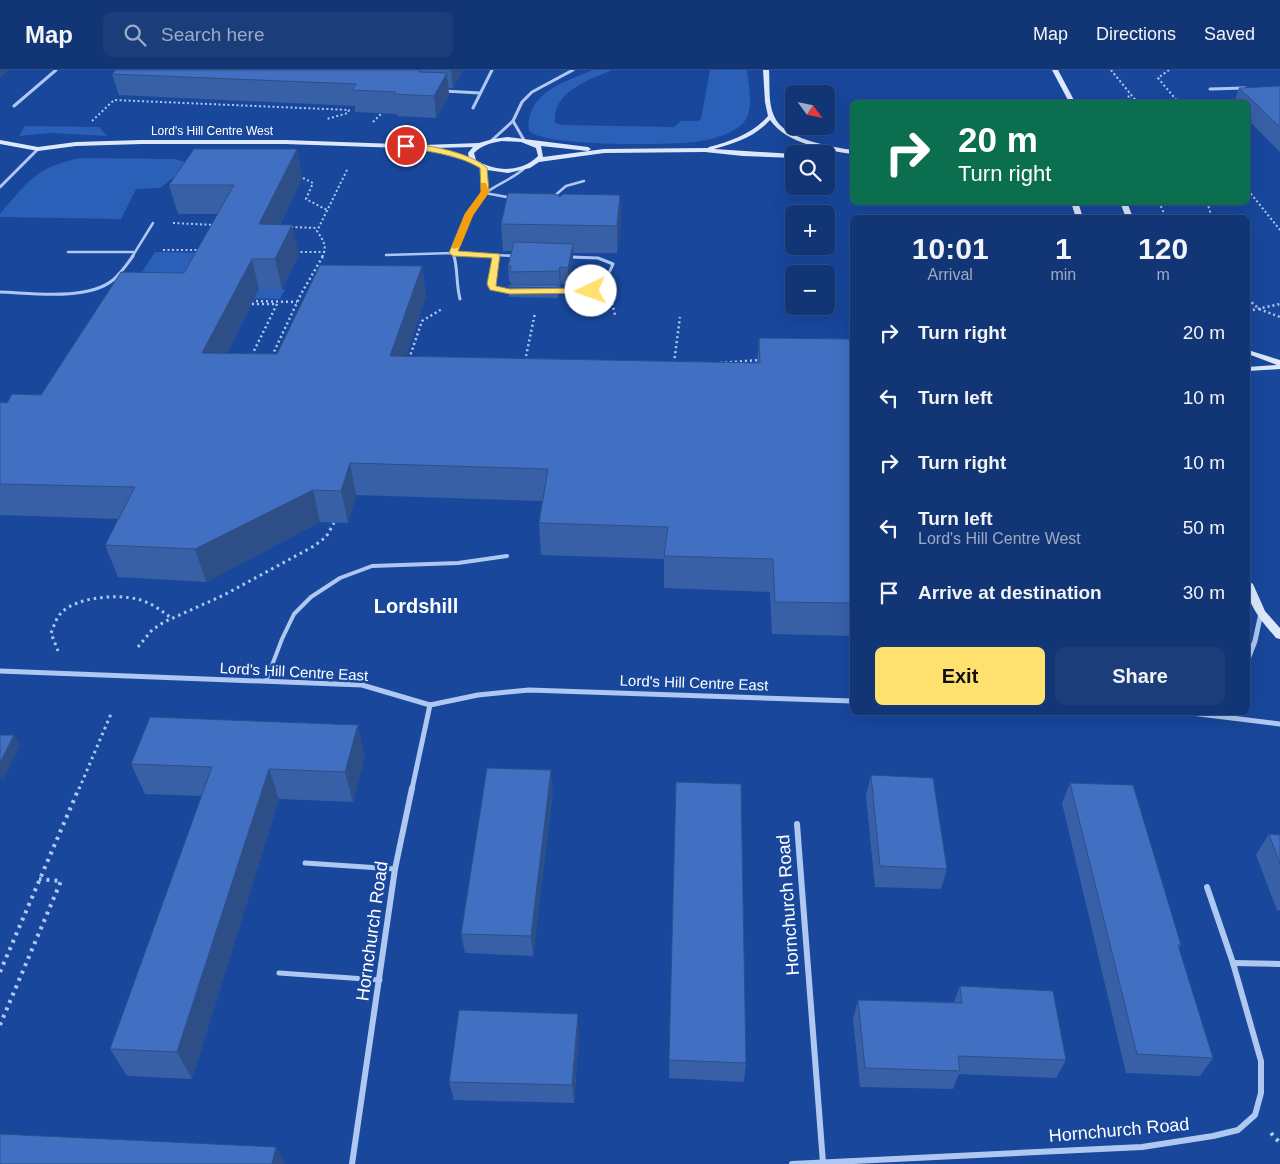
<!DOCTYPE html>
<html lang="en">
<head>
<meta charset="utf-8">
<style>
  :root { --surface:#123575; --page:#1b3d7a; --text:#f1f3f6; --muted:#9cabc5; --line:#315087; --accent:#ffe170 }
  body { margin:0; font-family:Arial,sans-serif; background:var(--page); color:var(--text); height:100vh; display:flex; flex-direction:column; font-size:19px; white-space:nowrap }
  * { box-sizing:border-box; margin:0 }
  p { font-size:16px; color:var(--muted) }
  .icon { flex:none; width:28px; height:28px; fill:none; stroke:currentColor; stroke-width:2; stroke-linecap:round; stroke-linejoin:round }
  .map { position:relative; flex:1; overflow:hidden }
  .sheet { position:absolute; left:850px; top:145px; width:400px; height:500px; display:flex; flex-direction:column; background:var(--surface); border-radius:8px; box-shadow:0 5px 20px #0002,0 0 0 1px var(--line) }
  .sheet>* { flex:none }
  .banner { position:absolute; left:850px; top:30px; width:400px; height:105px; border-radius:8px; box-shadow:0 5px 20px #0002,0 0 0 1px var(--line); background:#0b6e4f; color:#fff; overflow:hidden }
  .needle { width:32px; rotate:123deg }
  .controls { position:absolute; left:785px; top:15px; display:grid; gap:10px }
  .controls a { display:grid; place-items:center; width:50px; height:50px; border-radius:8px; background:var(--surface); box-shadow:0 5px 20px #0002,0 0 0 1px var(--line); font-size:25px }
  .pin { position:absolute; display:grid; place-items:center; width:42px; height:42px; color:#fff; margin:-21px; border:2px solid #fff; border-radius:50%; box-shadow:0 1px 5px #0007 }
  .me { position:absolute; width:55px; margin:-28px; rotate:267deg; stroke-linejoin:round; filter:drop-shadow(0 0 4px #0008) }
  .turn { display:flex; align-items:center; gap:18px; height:105px; padding:0 25px; font-size:22px }
  .turn .icon { width:65px; height:65px; stroke-width:2.5 }
  .turn b { display:block; font-size:35px; line-height:42px }
  .eta { display:flex; justify-content:space-evenly; align-items:center; height:85px; text-align:center }
  .eta b { font-size:30px; font-weight:600; line-height:35px }
  .button { display:flex; gap:10px; margin-top:auto; padding:10px 25px }
  .button a { flex:1; height:58px; border-radius:8px; background:var(--accent); color:#111; font-size:20px; font-weight:600; line-height:58px; text-align:center }
  .button a+a { background:var(--page); color:var(--text) }
  ul { padding:0; list-style:none }
  li { display:flex; align-items:center; gap:15px; height:65px; padding:0 25px }
  li div { flex:1 }
  li b { display:block; font-size:19px }
  li em { font-style:normal }
  header { display:flex; align-items:center; gap:30px; box-sizing:border-box; height:70px; padding:0 25px; background:var(--surface); border-bottom:1px solid var(--line) }
  header strong { font-size:24px }
  nav { display:flex; gap:28px; margin-inline-start:auto; font-size:18px }
  .search { width:350px; height:45px; background:var(--page); display:flex; align-items:center; gap:12px; box-sizing:border-box; padding:0 18px; border-radius:8px; color:var(--muted); font-size:19px }
  .map>svg:first-child { display:block }
</style>
</head>
<body>
<header>
<strong>Map</strong>
<div class="search"><svg class="icon" aria-label="search" viewBox="0 0 24 24"><circle cx="10" cy="10" r="6"/><path d="M15 15l6 6"/></svg>Search here</div>
<nav><a>Map</a><a>Directions</a><a>Saved</a></nav>
</header>
<div class="map">
<svg width="1280" height="1094" viewBox="0 0 1280 1094">
  <rect width="100%" height="100%" fill="#18479c"/>
  <g fill="#2b60b9">
    <path d="M593,0H612C588,10 552,22 555,53L563,55L674,57L681,51H697L701,49L710,0H747C748,15 755,39 744,52C734,64 710,70 695,72C669,75 545,77 529,61C526,22 563,13 593,0Z"/>
    <path d="M25,56L99,57L107,66L50,63L19,66Z"/>
    <path d="M81,88L175,89L191,94L160,118L136,119L121,149L0,147V144C27,112 37,96 81,88Z"/>
    <path d="M155,182L220,183L202,217L285,219L280,229L113,225L134,214Z"/>
  </g>
  <g fill="none" stroke-linecap="round" stroke-linejoin="round">
    <g stroke="#afc8f2" stroke-width="2" stroke-dasharray="2 2.5" stroke-linecap="butt">
      <path d="M1111,0L1137,32"/>
      <path d="M1169,0L1158,8L1178,32"/>
      <path d="M1128,32L1129,23"/>
      <path d="M92,51L114,30L349,40L348,43L327,49"/>
      <path d="M373,52L384,41"/>
      <path d="M299,106L313,113L306,129L327,140"/>
      <path d="M1248,120L1280,160"/>
      <path d="M1159,132L1166,148"/>
      <path d="M1207,132L1212,148"/>
      <path d="M173,153L215,155"/>
      <path d="M291,157L318,158"/>
      <path d="M163,180H200"/>
      <path d="M296,182H325"/>
      <path d="M322,187C328,177 323,170 317,161L348,98"/>
    </g>
    <g stroke="#afc8f2" stroke-width="2.5" stroke-dasharray="2 3" stroke-linecap="butt">
      <path d="M1248,229L1259,239L1280,247"/>
      <path d="M251,231L297,232"/>
      <path d="M612,233L615,245"/>
      <path d="M252,234H277L252,285"/>
      <path d="M1248,241L1280,234"/>
      <path d="M272,286L301,224L323,186"/>
      <path d="M409,289L422,251L442,239"/>
      <path d="M525,291L535,243"/>
      <path d="M674,293L680,247"/>
      <path d="M720,293L759,290"/>
    </g>
    <g stroke="#afc8f2" stroke-width="3" stroke-dasharray="2.5 4" stroke-linecap="butt">
      <path d="M138,577L152,560L164,552L224,525L314,476L326,467L334,453"/>
      <path d="M58,581L51,563C54,556 56,548 62,542C78,527 116,524 137,529C150,532 161,540 171,548"/>
      <path d="M79,719L111,644"/>
    </g>
    <g stroke="#afc8f2" stroke-width="4" stroke-dasharray="3 5" stroke-linecap="butt">
      <path d="M0,902L79,718"/>
      <path d="M0,955L61,811L39,809"/>
      <path d="M1271,1063L1280,1073"/>
    </g>
    <g stroke="#afc8f2" stroke-width="2.5">
      <path d="M483,97L485,123"/>
      <path d="M485,123L512,128"/>
      <path d="M552,128L566,116L584,111"/>
      <path d="M68,182H133"/>
      <path d="M386,185L453,183L516,186"/>
      <path d="M132,187L153,153"/>
      <path d="M454,187L453,183C461,163 468,135 487,122C500,113 514,108 526,97"/>
    </g>
    <g stroke="#afc8f2" stroke-width="3">
      <path d="M454,186C458,200 456,214 460,229"/>
      <path d="M497,186L491,214L493,218L512,222"/>
      <path d="M510,186H516"/>
      <path d="M0,222C32,223 87,231 113,210C121,203 127,194 133,186"/>
      <path d="M554,222C584,223 601,225 613,194L598,188L570,187"/>
    </g>
    <path stroke="#afc8f2" stroke-width="4" d="M266,611L282,569L294,544L311,527L340,508L372,496L458,493L507,486"/>
    <g stroke="#afc8f2" stroke-width="5">
      <path d="M305,793L395,799"/>
      <path d="M279,903L380,910"/>
    </g>
    <g stroke="#afc8f2" stroke-width="3">
      <path d="M1210,19L1245,18"/>
      <path d="M444,21L480,23"/>
      <path d="M14,36L56,0"/>
      <path d="M473,38L492,0"/>
      <path d="M513,51L524,70"/>
      <path d="M491,71L513,51L522,32L532,22L573,0"/>
      <path d="M0,117L38,79"/>
    </g>
    <g stroke="#afc8f2" stroke-width="5">
      <path d="M1248,589L1255,571L1261,543"/>
      <path d="M0,601L362,615L430,635L478,625L529,620L852,631"/>
      <path d="M1183,642L1280,654"/>
      <path d="M412,719L430,635"/>
    </g>
    <g stroke="#afc8f2" stroke-width="6">
      <path d="M797,754L823,1093"/>
      <path d="M1233,893L1280,894"/>
      <path d="M352,1094L395,799L412,718"/>
      <path d="M792,1094L1142,1077L1213,1066L1238,1060L1255,1045L1261,1023V991L1233,893L1207,817"/>
    </g>
    <g fill="#dee8fc" fill-rule="evenodd">
      <path d="M763,0H769C770,14 768,33 774,46C784,70 830,76 852,80V84C826,80 787,74 770,50C755,67 735,73 714,79L794,84V88L743,86L705,82L604,83L539,92L530,98L508,103L487,100L471,92L431,81V79L285,74H141L76,76L38,81L0,74V70L38,77L76,72L141,70H285L424,75L479,73L493,69L507,67L588,77L591,79L588,81L541,76L543,87L604,79L708,78L709,77C731,71 752,64 768,46L765,32ZM502,71L521,72L536,78L538,86C521,103 495,102 476,90L474,83C482,75 491,73 502,71ZM473,77L468,83L469,88L435,78Z"/>
      <path d="M1052,0H1058L1075,32H1069Z"/>
      <path d="M1071,132H1078L1083,148H1076Z"/>
      <path d="M1120,132H1127L1133,148H1126Z"/>
      <path d="M1248,280L1280,290V299L1248,301V297L1277,295L1248,284Z"/>
      <path d="M1248,511L1253,514L1265,541L1280,558V569L1276,568C1262,551 1245,534 1248,511Z"/>
    </g>
  </g>
  <g fill="#3860a7">
    <path d="M116,0H463L453,18H448L449,25L436,48L397,46V44L355,42V36L119,25L112,4Z"/>
    <path d="M1280,16V82L1248,50V32H1234L1239,18Z"/>
    <path d="M297,79L302,108L280,155L299,184L282,219H259L227,283L277,284L422,196L426,226L406,286L757,293L759,268L852,269V566L772,564L770,522L664,518V489L541,485L539,453L542,431L356,425L348,453L320,452L206,512L118,507L105,475L118,449L0,445V332L7,333L41,325L184,203L218,144H178L169,115Z"/>
    <path d="M620,125L621,152L617,183H573V191L569,214H561L560,218H559L558,228L509,227L508,217L511,215V212H509L508,196L512,181H503L501,154L560,127Z"/>
    <path d="M365,685L353,732L279,729L192,1009L127,1006L110,979L202,726L145,724L131,694Z"/>
    <path d="M871,705L947,799L941,819L875,817L866,726Z"/>
    <path d="M676,712L746,993L744,1012L669,1008Z"/>
    <path d="M1070,713L1181,875L1179,879L1213,988L1200,1006L1126,1003L1062,733Z"/>
    <path d="M553,721L533,886L465,883L461,864Z"/>
    <path d="M1269,764L1280,765V841L1277,840L1256,785Z"/>
    <path d="M960,916L1066,990L1056,1008L959,1004L953,1019L860,1017L853,949L858,930L954,932Z"/>
    <path d="M579,963L574,1033L454,1030L449,1012Z"/>
  </g>
  <g fill="#2e4e88">
    <path d="M0,0H9L0,8Z"/>
    <path d="M451,0H463L453,18Z"/>
    <path d="M447,3L449,25L436,48L434,26Z"/>
    <path d="M297,79L302,108L266,184L259,154Z"/>
    <path d="M620,125L621,152L617,183V156Z"/>
    <path d="M292,155L299,184L282,219L275,189Z"/>
    <path d="M573,174V191L569,214L568,198Z"/>
    <path d="M252,189L259,219L211,314L202,283Z"/>
    <path d="M422,196L426,226L396,317L390,286Z"/>
    <path d="M560,197L561,214L560,218L559,201Z"/>
    <path d="M350,393L356,425L348,453L341,421Z"/>
    <path d="M313,420L320,452L206,512L195,479Z"/>
    <path d="M358,655L365,685L353,732L345,702Z"/>
    <path d="M14,665L20,676L3,710L0,706V693Z"/>
    <path d="M269,699L279,729L192,1009L177,982Z"/>
    <path d="M551,700L553,721L533,886L531,866Z"/>
    <path d="M578,944L579,963L574,1033L572,1015Z"/>
    <path d="M276,1077L285,1094H272Z"/>
  </g>
  <g fill="#4170c2" stroke="#2e4e88">
    <path d="M116,0H418L419,2L447,3L434,26L394,24L395,22L352,20L356,14L112,4Z"/>
    <path d="M1280,16V57L1239,18Z"/>
    <path d="M194,79H297L259,154L292,155L275,189H252L202,283L277,284L320,195L422,196L390,286L760,293L759,268L852,269V533L775,532L773,489L664,486L668,457L539,453L548,399L350,393L341,421L313,420L195,479L105,475L135,417L0,414V332L7,333L12,324L41,325L121,202L184,203L234,115H169Z"/>
    <path d="M508,123L556,124L560,127L563,124L620,125L617,156L501,154Z"/>
    <path d="M514,172L573,174L568,198L560,197L559,201L510,202L511,196H508Z"/>
    <path d="M509,215H558V218L508,217Z"/>
    <path d="M150,647L358,655L345,702L269,699L177,982L110,979L212,697L131,694Z"/>
    <path d="M0,665H14L0,693Z"/>
    <path d="M487,698L551,700L531,866L461,864Z"/>
    <path d="M871,705L933,708L947,799L880,796Z"/>
    <path d="M676,712L741,714L746,993L669,990Z"/>
    <path d="M1070,713L1133,715L1181,875H1178L1213,988L1137,984Z"/>
    <path d="M1269,764L1280,765V794Z"/>
    <path d="M960,916L1053,921L1066,990L958,986L960,1001L865,998L858,930L962,933Z"/>
    <path d="M459,940L578,944L572,1015L449,1012Z"/>
    <path d="M0,1064L276,1077L272,1094H0Z"/>
  </g>
  <path fill="#ffe170" stroke="#a69249" d="M406,73C428,75 470,82 487,98L489,122L473,145L458,181L500,184L496,216L510,219L591,218L594,219V223L510,224L490,220L487,214L492,188L453,186L449,183L465,144L481,122L480,98C457,84 429,82 403,77L402,76Z"/>
  <path fill="#f59e0b" d="M481,113H486L489,122L473,145L460,177L453,179L452,177L465,144L481,122Z"/>
  <g text-anchor="middle" stroke-width="5" stroke-linejoin="round" paint-order="stroke">
    <g font-size="12" fill="#fff" stroke="#18479c">
      <text x="212" y="65">Lord's Hill Centre West</text>
    </g>
    <g font-size="15" fill="#fff" stroke="#18479c">
      <text transform="translate(294 602) rotate(3)" y="5">Lord's Hill Centre East</text>
      <text transform="translate(694 613) rotate(2)" y="5">Lord's Hill Centre East</text>
    </g>
    <g font-size="18" fill="#fff" stroke="#18479c">
      <text transform="translate(788 835) rotate(-94)" y="6">Hornchurch Road</text>
      <text transform="translate(372 861) rotate(-82)" y="6">Hornchurch Road</text>
      <text transform="translate(1119 1060) rotate(-5)" y="6">Hornchurch Road</text>
    </g>
    <g font-size="20" font-weight="bold" fill="#fff" stroke="#18479c">
      <text x="416" y="543">Lordshill</text>
    </g>
  </g>
</svg>
<div class="controls">
<a><svg class="needle" viewBox="-14 -14 28 28"><path d="M0-13l5 13h-10z" fill="#e53935"/><path d="M0 13l5-13h-10z" fill="#9cabc5"/></svg></a>
<a><svg class="icon" aria-label="search" viewBox="0 0 24 24"><circle cx="10" cy="10" r="6"/><path d="M15 15l6 6"/></svg></a>
<a>+</a>
<a>−</a>
</div>
<div class="pin" style="left:406px;top:76px;background:#d93025"><svg class="icon" aria-label="arrive" viewBox="0 0 24 24"><path d="M6 21V4h12l-3 4 3 4H6"/></svg></div>
<svg class="me" style="left:591px;top:221px" viewBox="-20 -20 40 40"><circle r="19" fill="#fff"/><path d="M0-13L10 11 0 6-10 11z" fill="#ffe170"/></svg>
<div class="banner">
<div class="turn"><svg class="icon" aria-label="right" viewBox="0 0 24 24"><path d="M7 20v-9h11M14 6l5 5-5 5"/></svg><div><b>20 m</b>Turn right</div></div>
</div>
<section class="sheet">
<div class="eta">
<div><b>10:01</b><p>Arrival</p></div>
<div><b>1</b><p>min</p></div>
<div><b>120</b><p>m</p></div>
</div>
<ul>
<li><svg class="icon" aria-label="right" viewBox="0 0 24 24"><path d="M7 20v-9h11M14 6l5 5-5 5"/></svg><div><b>Turn right</b></div><em>20 m</em></li>
<li><svg class="icon" aria-label="left" viewBox="0 0 24 24"><path d="M17 20v-9H6M10 6l-5 5 5 5"/></svg><div><b>Turn left</b></div><em>10 m</em></li>
<li><svg class="icon" aria-label="right" viewBox="0 0 24 24"><path d="M7 20v-9h11M14 6l5 5-5 5"/></svg><div><b>Turn right</b></div><em>10 m</em></li>
<li><svg class="icon" aria-label="left" viewBox="0 0 24 24"><path d="M17 20v-9H6M10 6l-5 5 5 5"/></svg><div><b>Turn left</b><p>Lord's Hill Centre West</p></div><em>50 m</em></li>
<li><svg class="icon" aria-label="arrive" viewBox="0 0 24 24"><path d="M6 21V4h12l-3 4 3 4H6"/></svg><div><b>Arrive at destination</b></div><em>30 m</em></li>
</ul>
<div class="button"><a>Exit</a><a>Share</a></div>
</section>
</div>
</body>
</html>
